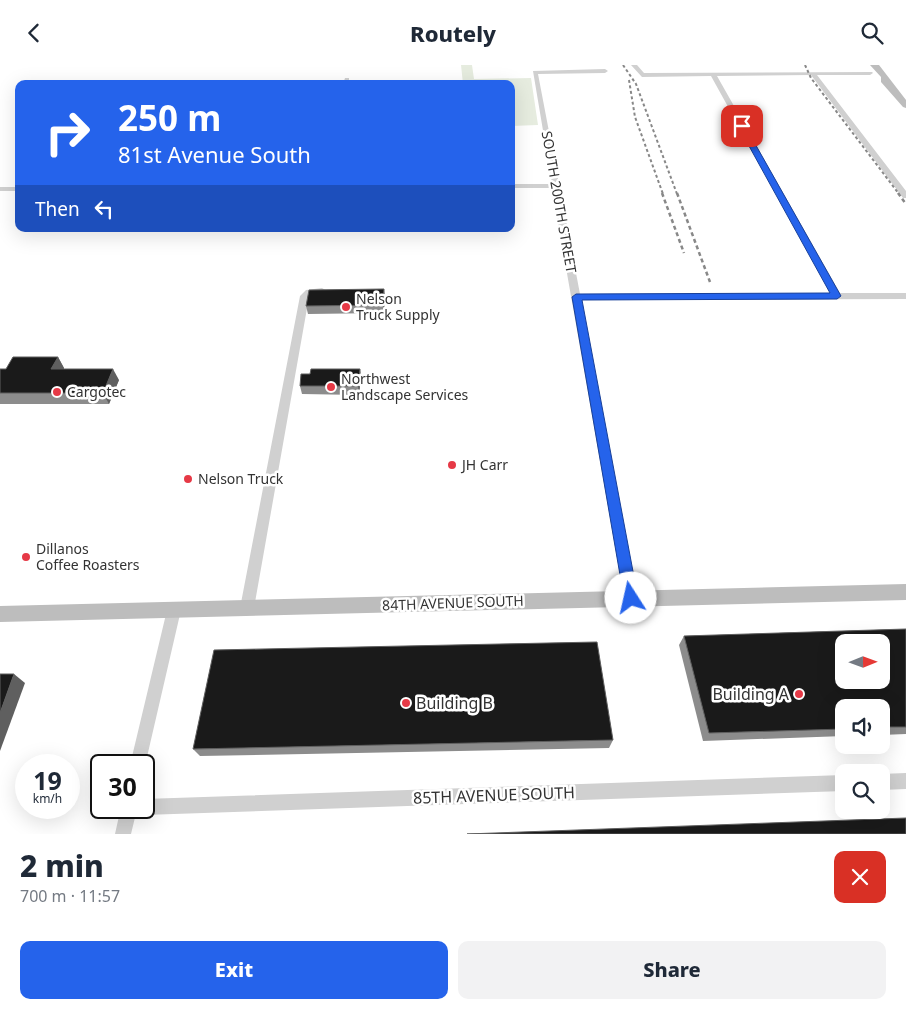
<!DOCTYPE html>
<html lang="en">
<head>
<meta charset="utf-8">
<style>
  :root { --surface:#fff; --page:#f2f2f3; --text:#1f2937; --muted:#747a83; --accent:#2563eb }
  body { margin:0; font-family:"Noto Sans",sans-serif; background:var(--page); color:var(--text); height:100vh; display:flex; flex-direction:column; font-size:19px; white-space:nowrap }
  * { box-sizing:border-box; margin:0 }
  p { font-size:16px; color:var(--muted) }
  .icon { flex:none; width:28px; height:28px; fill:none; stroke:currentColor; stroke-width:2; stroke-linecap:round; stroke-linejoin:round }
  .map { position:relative; height:769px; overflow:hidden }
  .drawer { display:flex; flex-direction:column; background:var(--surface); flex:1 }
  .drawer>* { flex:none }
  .banner { position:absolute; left:15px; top:15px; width:500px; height:152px; border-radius:10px; box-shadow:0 5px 20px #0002; background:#2563eb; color:#fff; overflow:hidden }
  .needle { width:32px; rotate:89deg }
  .buttons { position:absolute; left:835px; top:569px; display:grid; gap:10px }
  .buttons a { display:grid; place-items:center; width:55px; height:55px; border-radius:10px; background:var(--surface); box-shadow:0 5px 20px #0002; font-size:25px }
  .speed { position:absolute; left:15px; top:689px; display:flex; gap:10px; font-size:25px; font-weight:700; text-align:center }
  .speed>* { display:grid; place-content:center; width:65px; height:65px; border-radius:50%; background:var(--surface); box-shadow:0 5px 20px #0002; line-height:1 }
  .speed small { font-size:12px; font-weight:400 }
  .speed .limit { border:2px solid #111; border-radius:8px; background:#fff; color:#111 }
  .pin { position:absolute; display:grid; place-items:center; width:42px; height:42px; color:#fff; margin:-21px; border-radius:10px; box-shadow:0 2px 8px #0006 }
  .me { position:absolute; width:55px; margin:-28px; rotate:350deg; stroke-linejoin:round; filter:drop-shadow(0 0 4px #0008) }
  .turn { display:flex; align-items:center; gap:18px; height:105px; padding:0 20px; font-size:22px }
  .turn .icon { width:65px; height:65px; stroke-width:2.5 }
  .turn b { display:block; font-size:35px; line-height:42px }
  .then { display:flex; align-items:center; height:48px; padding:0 20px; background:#0003; gap:10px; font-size:19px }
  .round { display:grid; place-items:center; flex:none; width:52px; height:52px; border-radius:10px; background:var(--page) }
  .headline { display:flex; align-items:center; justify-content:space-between; height:85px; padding:0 20px }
  h1 { font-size:30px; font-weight:800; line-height:38px }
  .primary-button { display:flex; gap:10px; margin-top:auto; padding:10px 20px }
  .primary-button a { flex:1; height:58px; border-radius:10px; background:var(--accent); color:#fff; font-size:20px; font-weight:800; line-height:58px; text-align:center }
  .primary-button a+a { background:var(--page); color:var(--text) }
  header { display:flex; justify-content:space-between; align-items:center; height:65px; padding:0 20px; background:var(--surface); font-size:22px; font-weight:800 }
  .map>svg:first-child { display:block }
</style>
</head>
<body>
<header><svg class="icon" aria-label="back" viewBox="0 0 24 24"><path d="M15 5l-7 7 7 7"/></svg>Routely<svg class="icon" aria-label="search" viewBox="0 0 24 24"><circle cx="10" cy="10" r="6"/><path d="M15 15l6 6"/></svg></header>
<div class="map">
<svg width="906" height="769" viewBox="0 0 906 769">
  <rect width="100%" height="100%" fill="#fff"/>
  <path fill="#e6ecdf" d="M461,0H472L474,14L531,13L538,60L511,61V19H463Z"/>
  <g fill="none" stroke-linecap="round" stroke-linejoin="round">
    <g fill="#d0d0d0" fill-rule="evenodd">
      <path d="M631,0H637L644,8L872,7L873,8L870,10H817L906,126V133H903L811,10L717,11L840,228H906V234L581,235L638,533L636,537L631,539L626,537L624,533L552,123H511V119H552L533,6L605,4L608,6L605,8L538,9L580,229L831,228L711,11L642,12Z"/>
      <path d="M345,13H349V19H343Z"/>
      <rect x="0" y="122" width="19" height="4"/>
      <path d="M322,223L327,226L325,228L312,230L309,232L254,543L252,547L247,549L242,547L240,543L300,231L306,225Z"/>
      <path d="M174,539L179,541L181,545L144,705V700H130L167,545L169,541Z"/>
      <path d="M906,708V724L881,725V709Z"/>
      <path d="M844,710V726L144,750L138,748L137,744L131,769H115L121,742H144V734Z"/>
    </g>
    <g fill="#bdbdbd" fill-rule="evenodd">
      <path d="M870,0H879L906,35V43L903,42L881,17V12Z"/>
      <path d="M906,519V535L0,557V541Z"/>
    </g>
    <g stroke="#888" stroke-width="2" stroke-dasharray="3 2.5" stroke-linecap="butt">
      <path d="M623,0L636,19L677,129"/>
      <path d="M805,0L811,13L899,129"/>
      <path d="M629,15L635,52L663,129"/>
    </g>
    <g stroke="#888" stroke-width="2.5" stroke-dasharray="4 3" stroke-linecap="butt">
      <path d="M662,128L684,188"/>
      <path d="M677,128L710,217"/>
      <path d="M898,128L906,139"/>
    </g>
  </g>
  <g fill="#8c8c8c">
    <path d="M385,232L384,248L308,249L306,241Z"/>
    <path d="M58,292L64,303V304L119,315L109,339H0V304H6Z"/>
    <path d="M360,304L361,312L359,330L302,329L300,321L310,309Z"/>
    <path d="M906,564V669L881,670V642H844V671L703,676L679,580L684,571Z"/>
    <path d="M613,675L609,683L200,691L193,684Z"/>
  </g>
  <g fill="#5f5f5f">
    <path d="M384,224L385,232L384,248L383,240Z"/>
    <path d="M58,292L64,303L58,316L51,304Z"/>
    <path d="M113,304L119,315L109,339L103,328Z"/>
    <path d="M360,304L361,312L359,330L358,321Z"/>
    <path d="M14,609L25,618L0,686V648Z"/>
  </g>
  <g fill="#1a1a1a" stroke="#5f5f5f" fill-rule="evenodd">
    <path d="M384,224L383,240L306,241L309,225Z"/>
    <path d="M13,292H58L51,304H113L103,328H0V304H6Z"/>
    <path d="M311,304H360L358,321H300L301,309H310Z"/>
    <path d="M906,564V662H881V642H844V664L709,668L684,571ZM844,578H881V615H844Z"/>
    <path d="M597,577L613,675L193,684L214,585Z"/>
    <path d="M0,609H14L0,648Z"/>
    <path d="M906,753V769H467Z"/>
  </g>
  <path fill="#2563eb" stroke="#184099" d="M739,59L745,61L841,231L837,234L582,235L638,533L636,537L631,539L626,537L624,533L572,232L576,229L830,228L738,61Z"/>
  <g fill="#e63946" stroke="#fff" stroke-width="2">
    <circle cx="346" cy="242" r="5"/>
    <circle cx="331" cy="322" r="5"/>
    <circle cx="57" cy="327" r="5"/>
    <circle cx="452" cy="400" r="5"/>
    <circle cx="188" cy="414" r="5"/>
    <circle cx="26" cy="492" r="5"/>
    <circle cx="799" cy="629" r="5"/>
    <circle cx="406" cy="638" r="5"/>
  </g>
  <g text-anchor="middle" stroke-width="5" stroke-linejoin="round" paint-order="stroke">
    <g font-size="14" fill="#333" stroke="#fff">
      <text transform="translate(559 137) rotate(80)" y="5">SOUTH 200TH STREET</text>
      <text transform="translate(453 538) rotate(-2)" y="5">84TH AVENUE SOUTH</text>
    </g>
    <g font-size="14" fill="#333" stroke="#fff" text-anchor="start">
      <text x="356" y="239">Nelson<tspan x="356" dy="16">Truck Supply</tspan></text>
      <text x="341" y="319">Northwest<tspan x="341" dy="16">Landscape Services</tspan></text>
      <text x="67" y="332">Cargotec</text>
      <text x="462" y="405">JH Carr</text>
      <text x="198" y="419">Nelson Truck</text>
      <text x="36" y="489">Dillanos<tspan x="36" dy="16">Coffee Roasters</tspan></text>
    </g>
    <g font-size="16" fill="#333" stroke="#fff" text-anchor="end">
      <text x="789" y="635">Building A</text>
      <text x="416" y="644" text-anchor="start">Building B</text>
    </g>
    <g font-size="16" fill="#333" stroke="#fff">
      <text transform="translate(494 730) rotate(-2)" y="6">85TH AVENUE SOUTH</text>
    </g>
  </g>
</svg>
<div class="buttons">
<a><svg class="needle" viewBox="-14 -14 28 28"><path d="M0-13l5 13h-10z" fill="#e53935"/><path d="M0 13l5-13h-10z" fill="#747a83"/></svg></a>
<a><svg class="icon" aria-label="sound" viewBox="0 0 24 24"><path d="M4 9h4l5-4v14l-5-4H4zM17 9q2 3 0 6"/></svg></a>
<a><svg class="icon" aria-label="search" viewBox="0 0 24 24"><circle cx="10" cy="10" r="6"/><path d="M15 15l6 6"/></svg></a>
</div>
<div class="speed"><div>19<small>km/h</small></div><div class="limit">30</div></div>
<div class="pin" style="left:742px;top:61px;background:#d93025"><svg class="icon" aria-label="arrive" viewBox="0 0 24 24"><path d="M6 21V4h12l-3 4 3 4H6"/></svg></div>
<svg class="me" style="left:631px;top:533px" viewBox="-20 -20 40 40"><circle r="19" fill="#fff"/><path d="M0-13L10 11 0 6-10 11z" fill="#2563eb"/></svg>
<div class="banner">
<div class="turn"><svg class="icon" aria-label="right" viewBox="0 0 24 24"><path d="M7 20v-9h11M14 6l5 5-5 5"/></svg><div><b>250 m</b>81st Avenue South</div></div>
<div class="then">Then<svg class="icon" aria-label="left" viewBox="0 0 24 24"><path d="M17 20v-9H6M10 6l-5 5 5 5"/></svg></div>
</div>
</div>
<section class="drawer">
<div class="headline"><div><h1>2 min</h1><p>700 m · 11:57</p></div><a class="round" style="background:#d93025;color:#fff"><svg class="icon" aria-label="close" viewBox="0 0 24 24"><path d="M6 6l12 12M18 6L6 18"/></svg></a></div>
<div class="primary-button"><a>Exit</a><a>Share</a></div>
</section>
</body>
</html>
